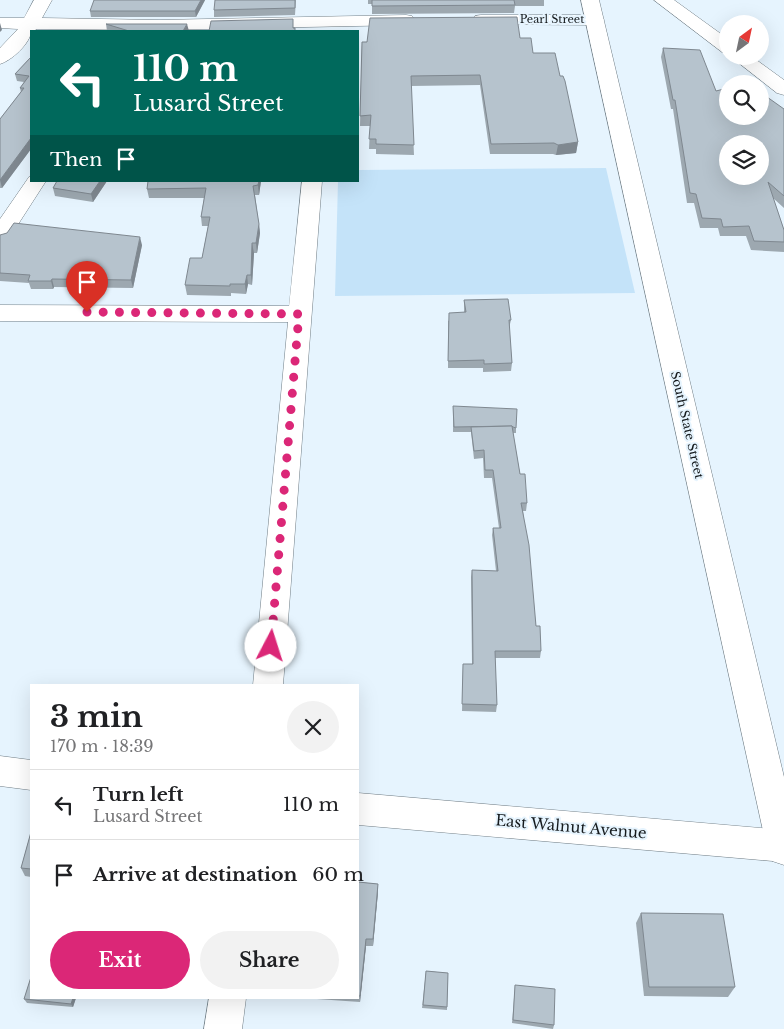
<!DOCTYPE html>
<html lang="en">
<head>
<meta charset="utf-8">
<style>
  :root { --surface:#fff; --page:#f2f2f2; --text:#202124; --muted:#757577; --line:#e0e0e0; --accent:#db2777 }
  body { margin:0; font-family:"Libre Baskerville",serif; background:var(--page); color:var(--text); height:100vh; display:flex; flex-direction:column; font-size:19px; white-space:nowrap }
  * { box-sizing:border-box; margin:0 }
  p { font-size:16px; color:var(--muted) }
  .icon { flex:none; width:28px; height:28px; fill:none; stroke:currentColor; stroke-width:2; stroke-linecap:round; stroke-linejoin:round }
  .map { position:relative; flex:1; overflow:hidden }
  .sheet { position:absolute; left:30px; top:684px; width:329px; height:315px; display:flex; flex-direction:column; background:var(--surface); border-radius:0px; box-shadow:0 5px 20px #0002 }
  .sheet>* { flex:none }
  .banner { position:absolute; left:30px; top:30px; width:329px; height:152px; border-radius:0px; box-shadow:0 5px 20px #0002; background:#00695c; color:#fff; overflow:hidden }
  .needle { width:32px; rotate:33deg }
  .controls { position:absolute; left:719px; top:15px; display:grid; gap:10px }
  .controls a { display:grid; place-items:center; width:50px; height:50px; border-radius:50%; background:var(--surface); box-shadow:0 5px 20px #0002; font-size:25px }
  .pin { position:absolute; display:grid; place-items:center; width:42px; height:42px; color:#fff; margin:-51px -21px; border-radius:50% 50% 50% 0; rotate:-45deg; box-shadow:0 0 5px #0007 }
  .pin .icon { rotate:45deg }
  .me { position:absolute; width:55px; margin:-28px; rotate:5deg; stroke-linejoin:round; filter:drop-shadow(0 0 4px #0008) }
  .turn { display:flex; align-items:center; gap:18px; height:105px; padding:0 20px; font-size:22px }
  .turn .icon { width:65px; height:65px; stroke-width:2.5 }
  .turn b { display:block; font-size:35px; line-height:42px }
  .then { display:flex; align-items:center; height:48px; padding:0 20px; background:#0003; gap:10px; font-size:19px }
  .round { display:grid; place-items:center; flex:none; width:52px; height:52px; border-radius:26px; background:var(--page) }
  .summary { display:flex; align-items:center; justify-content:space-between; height:85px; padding:0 20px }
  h1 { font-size:30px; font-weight:700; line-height:38px }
  .button { display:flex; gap:10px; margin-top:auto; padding:10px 20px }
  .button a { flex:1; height:58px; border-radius:30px; background:var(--accent); color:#fff; font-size:20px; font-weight:700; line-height:58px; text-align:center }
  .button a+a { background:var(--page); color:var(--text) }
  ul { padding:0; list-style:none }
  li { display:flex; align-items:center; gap:15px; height:70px; padding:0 20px; border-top:1px solid var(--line) }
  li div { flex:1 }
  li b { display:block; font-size:19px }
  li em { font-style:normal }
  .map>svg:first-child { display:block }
</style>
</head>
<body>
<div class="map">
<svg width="784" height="1029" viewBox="0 0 784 1029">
  <rect width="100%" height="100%" fill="#e6f4fe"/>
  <path fill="#c4e3f9" d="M606,168L635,293L335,296L338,181H358V170Z"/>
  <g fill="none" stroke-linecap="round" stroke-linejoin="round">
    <defs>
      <g id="minor">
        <path d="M34,0H52L42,18L159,20L406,15L412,16L415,20L412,24L406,25L159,30L36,29L35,31H31C31,43 11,61 0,64V48L18,29L0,28V18H24Z"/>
        <path d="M654,0H674L728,39V53L722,52Z"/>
        <path d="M481,15H595L601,16L604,20L601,24L595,25L475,24L472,20L475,16Z"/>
        <path d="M730,56H751L784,80V95L777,93Z"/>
        <path d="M31,176V181H46L8,240L0,242V219L29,177Z"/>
        <path d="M302,181H322L283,685H253L288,322L0,321V305L289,306Z"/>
        <path d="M0,756L31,760V790L0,786Z"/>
        <path d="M358,793L783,830L784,862L358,825Z"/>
        <path d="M209,998H246L242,1029H204Z"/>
      </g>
      <path id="major" d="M581,0H599L784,777V865L772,861L767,849Z"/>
    </defs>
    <use href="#minor" stroke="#707d85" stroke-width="1"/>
    <use href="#major" stroke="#707d85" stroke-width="1"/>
    <use href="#minor" fill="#fff" fill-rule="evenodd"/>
    <use href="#major" fill="#fff" fill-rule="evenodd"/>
  </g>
  <g fill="#9da8b0">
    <path d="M205,0L196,17H91L90,11Z"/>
    <path d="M296,0L295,15L214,17V10Z"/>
    <path d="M368,0H544V6H515L514,13L372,14V4H368Z"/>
    <path d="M106,24L189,31H107Z"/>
    <path d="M520,38L533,53L560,76L578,142L576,153L556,155L553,154H490L480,85L411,86L414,155L376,154V149H369L370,126H360L362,42Z"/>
    <path d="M663,48L716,91L784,109V208L773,198L784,230V252L751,250L746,236H720L718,228H700L694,203H687L673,109H671L661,57Z"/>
    <path d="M31,57V149L2,188H0V119L21,92L20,88L24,82L17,81L15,74Z"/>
    <path d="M107,181L93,202L55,196L53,188Z"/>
    <path d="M261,181L259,195H255L260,233L257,253H254L252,285L248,284L246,294L231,293V296L187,295L185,285L202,258L208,226H202L201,217L204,198H149L147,189Z"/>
    <path d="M0,235L142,245L133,288L54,287L53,289H31L29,283L0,281Z"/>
    <path d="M464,300L511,320L509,328L512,363L511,371L483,372V368H448V321L464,312Z"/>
    <path d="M453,406L516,428V433H513L520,474L527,503L526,511H523L536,626L541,651L540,658H495L497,705L496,712L462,711L463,664H472L471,577L472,570L496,571L492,535L493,528H499L492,478H484L483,458L474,459L471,432H453Z"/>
    <path d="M31,832V877L25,876L21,868Z"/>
    <path d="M358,882L378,884V892L373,946H366L360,1002L317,999V998H358Z"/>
    <path d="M641,913L735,987L728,997L644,996L636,923Z"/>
    <path d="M426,971L448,973L447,1010L422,1008Z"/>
    <path d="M515,985L554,1025L553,1029L512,1023Z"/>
    <path d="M76,998L73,1007L27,1003L24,999Z"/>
  </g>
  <g fill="#7f8890">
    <path d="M201,0H205L196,17L195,11Z"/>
    <path d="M0,23L2,30L0,32Z"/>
    <path d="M187,24L189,31H183Z"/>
    <path d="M31,138V149L2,188L0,180Z"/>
    <path d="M578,142L576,153L556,155L558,145Z"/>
    <path d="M100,181H107L93,202L91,194Z"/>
    <path d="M259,181H261L259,195L258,185Z"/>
    <path d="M259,224L260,233L257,253L256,243Z"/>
    <path d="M140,237L142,245L133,288L131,280Z"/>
    <path d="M252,243L254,253L252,285L251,275Z"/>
    <path d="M247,275L248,284L246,294L245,284Z"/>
    <path d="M52,279L54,287L53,289L51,281Z"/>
    <path d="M378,884V892L373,946V939Z"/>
    <path d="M366,939V946L360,1002V996Z"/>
    <path d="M73,998H76L73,1007L71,1004Z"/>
  </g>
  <g fill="#b6c3cd" stroke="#7f8890" fill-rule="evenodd">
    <path d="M94,0H201L195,11H90Z"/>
    <path d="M215,0H295V8L214,10Z"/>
    <path d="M372,0H514L515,5L372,6Z"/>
    <path d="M517,17L520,38H531L533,53H555L560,76H563L565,81L578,142L558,145L554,143L491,144L480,75L411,76L414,145L376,144V139H369L371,115L360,116L362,42H367L370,18Z"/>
    <path d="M293,19V28H295V31H209L211,21Z"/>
    <path d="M106,24H187L183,31H129Z"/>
    <path d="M663,48L700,50L716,91L728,88V116H760V92L784,109V196L768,182L784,230V242L754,241L749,226L723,227L721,219L702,218L696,194L690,193L675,100H673ZM728,144H760V176H728Z"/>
    <path d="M31,57V138L0,180V119L24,88H20L29,76L15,74Z"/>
    <path d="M746,82L749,84H739Z"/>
    <path d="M57,181H100L91,194L53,188Z"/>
    <path d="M148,181H259L258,185L253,186L259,224L256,243H252L251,275H247L245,284H230V286L185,285L190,258H202L210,217H201L206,188L147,189Z"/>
    <path d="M14,223L140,237L131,280L52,279L51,281H28L30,275L0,273V235L7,233Z"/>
    <path d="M508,299L511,320H509L512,363L484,364V360L448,361L449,313L466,312L464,300Z"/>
    <path d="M453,406L517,409L516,428L513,427L512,426L454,427Z"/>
    <path d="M512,426L520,474H525L527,503H521L529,545L536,626H540L541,651H495L497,705L462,704L463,664H473L472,570L498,571L493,528H501L493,470H485L484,450L474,451L471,427Z"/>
    <path d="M31,832V869L21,868Z"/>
    <path d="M358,882L378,884L373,939H366L360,996H358Z"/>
    <path d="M641,913L723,914L735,987H649Z"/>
    <path d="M426,971L448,973L447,1007L423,1005Z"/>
    <path d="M31,977V998H73L71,1004L24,999Z"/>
    <path d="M515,985L555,989L554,1025L513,1020Z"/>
  </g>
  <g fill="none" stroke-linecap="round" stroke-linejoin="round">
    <path stroke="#db2777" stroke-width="9" stroke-dasharray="0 16.2" d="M87,312L299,314L271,646"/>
  </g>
  <g text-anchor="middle" stroke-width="4" stroke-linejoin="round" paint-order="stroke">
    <g font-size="11" fill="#151a1d" stroke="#e6f4fe">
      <text x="552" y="23">Pearl Street</text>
    </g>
    <g font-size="12" fill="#151a1d" stroke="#e6f4fe">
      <text transform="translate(687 425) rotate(77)" y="4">South State Street</text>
    </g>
    <g font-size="15" fill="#151a1d" stroke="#e6f4fe">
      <text transform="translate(571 827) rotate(5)" y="5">East Walnut Avenue</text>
    </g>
  </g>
</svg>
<div class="controls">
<a><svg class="needle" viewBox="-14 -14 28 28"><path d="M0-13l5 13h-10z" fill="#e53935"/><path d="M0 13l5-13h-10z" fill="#757577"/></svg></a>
<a><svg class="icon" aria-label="search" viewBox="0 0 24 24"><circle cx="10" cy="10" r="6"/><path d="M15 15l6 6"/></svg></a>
<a><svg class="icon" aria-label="layers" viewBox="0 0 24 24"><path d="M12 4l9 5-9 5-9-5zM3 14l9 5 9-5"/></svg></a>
</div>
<div class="pin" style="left:87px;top:312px;background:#d93025"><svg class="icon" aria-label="arrive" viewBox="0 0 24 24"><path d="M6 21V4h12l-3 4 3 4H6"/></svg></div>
<svg class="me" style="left:271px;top:646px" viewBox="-20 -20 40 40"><circle r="19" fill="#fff"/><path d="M0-13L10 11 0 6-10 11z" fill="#db2777"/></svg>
<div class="banner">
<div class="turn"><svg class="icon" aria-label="left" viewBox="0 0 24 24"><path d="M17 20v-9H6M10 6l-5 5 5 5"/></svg><div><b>110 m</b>Lusard Street</div></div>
<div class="then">Then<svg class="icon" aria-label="arrive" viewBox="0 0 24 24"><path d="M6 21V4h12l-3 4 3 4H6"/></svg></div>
</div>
<section class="sheet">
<div class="summary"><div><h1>3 min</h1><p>170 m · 18:39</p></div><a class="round"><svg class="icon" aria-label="close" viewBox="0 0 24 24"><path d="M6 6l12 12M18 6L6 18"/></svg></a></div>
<ul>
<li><svg class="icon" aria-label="left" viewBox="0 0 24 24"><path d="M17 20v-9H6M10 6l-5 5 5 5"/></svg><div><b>Turn left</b><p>Lusard Street</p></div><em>110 m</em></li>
<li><svg class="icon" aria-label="arrive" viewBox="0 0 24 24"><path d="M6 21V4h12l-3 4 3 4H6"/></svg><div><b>Arrive at destination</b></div><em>60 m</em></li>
</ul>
<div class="button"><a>Exit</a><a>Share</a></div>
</section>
</div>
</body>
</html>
